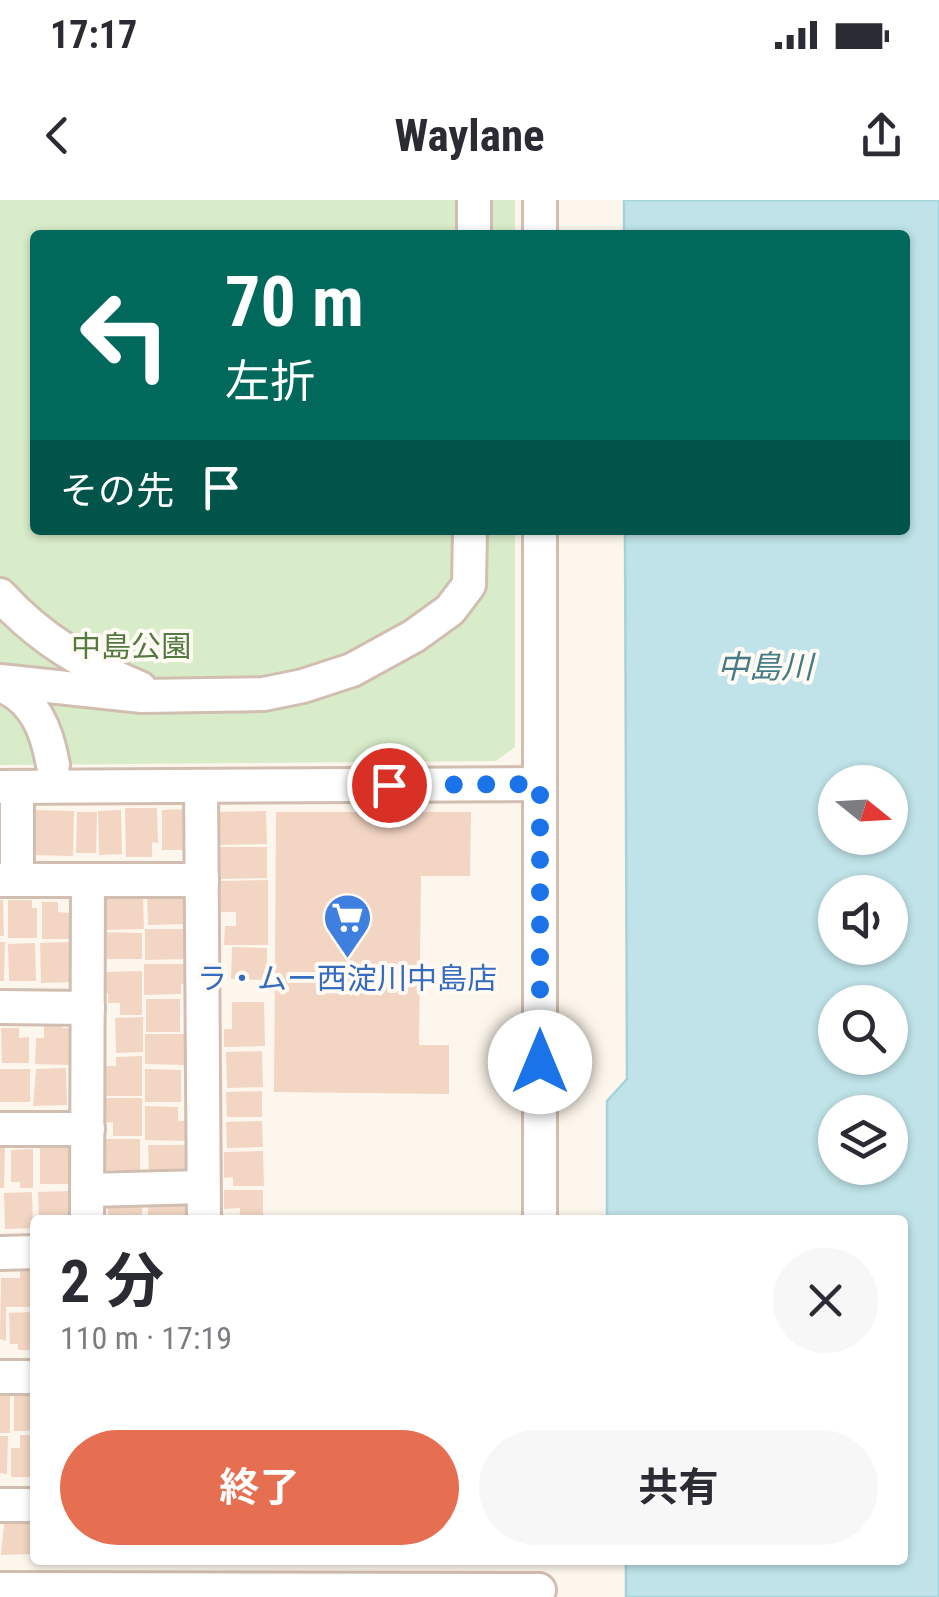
<!DOCTYPE html>
<html lang="ja">
<head>
<meta charset="utf-8">
<style>
  :root { --surface:#fff; --page:#f7f7f7; --text:#2b2b33; --muted:#7c7c81; --accent:#e76f51 }
  body { margin:0; font-family:"Roboto Condensed","Noto Sans JP",sans-serif; background:var(--page); color:var(--text); height:100vh; display:flex; flex-direction:column; font-size:38px; white-space:nowrap }
  * { box-sizing:border-box; margin:0 }
  p { font-size:32px; color:var(--muted) }
  .icon { flex:none; width:55px; height:55px; fill:none; stroke:currentColor; stroke-width:2; stroke-linecap:round; stroke-linejoin:round }
  .map { position:relative; flex:1; overflow:hidden }
  .panel { position:absolute; left:30px; top:1015px; width:878px; height:350px; display:flex; flex-direction:column; background:var(--surface); border-radius:10px; box-shadow:0 2px 8px #0004 }
  .panel>* { flex:none }
  .guide { position:absolute; left:30px; top:30px; width:880px; height:305px; border-radius:10px; box-shadow:0 2px 8px #0004; background:#00695c; color:#fff; overflow:hidden }
  .needle { width:65px; rotate:108deg }
  .fabs { position:absolute; left:818px; top:565px; display:grid; gap:20px }
  .fabs a { display:grid; place-items:center; width:90px; height:90px; border-radius:50%; background:var(--surface); box-shadow:0 2px 8px #0004; font-size:50px }
  .pin { position:absolute; display:grid; place-items:center; width:85px; height:85px; color:#fff; margin:-42px; border:5px solid #fff; border-radius:50%; box-shadow:0 2px 10px #0007 }
  .me { position:absolute; width:110px; margin:-55px; rotate:0deg; stroke-linejoin:round; filter:drop-shadow(0 0 8px #0008) }
  .turn { display:flex; align-items:center; gap:35px; height:210px; padding:0 30px; font-size:45px }
  .turn .icon { width:130px; height:130px; stroke-width:2.5 }
  .turn b { display:block; font-size:70px; line-height:85px }
  .then { display:flex; align-items:center; height:95px; padding:0 30px; background:#0003; gap:20px; font-size:38px }
  .round { display:grid; place-items:center; flex:none; width:105px; height:105px; border-radius:52px; background:var(--page) }
  .overview { display:flex; align-items:center; justify-content:space-between; height:170px; padding:0 30px }
  h1 { font-size:60px; font-weight:700; line-height:75px }
  .primary-button { display:flex; gap:20px; margin-top:auto; padding:20px 30px }
  .primary-button a { flex:1; height:115px; border-radius:60px; background:var(--accent); color:#fff; font-size:40px; font-weight:700; line-height:115px; text-align:center }
  .primary-button a+a { background:var(--page); color:var(--text) }
  .status { display:flex; justify-content:space-between; align-items:center; height:70px; padding:0 50px; background:var(--surface); direction:ltr }
  .status svg { height:28px; fill:currentColor }
  header { display:flex; justify-content:space-between; align-items:center; height:130px; padding:0 30px; background:var(--surface); font-size:45px; font-weight:700 }
  .map>svg:first-child { display:block }
</style>
</head>
<body>
<div class="status"><b>17:17</b><svg viewBox="0 0 49 12"><path d="M0 12V9h3v3zM5 12V6h3v6zM10 12V3h3v9zM15 12V0h3v12zM26 1h20v11H26zM47 4h2v5h-2z"/></svg></div>
<header><svg class="icon" aria-label="back" viewBox="0 0 24 24"><path d="M15 5l-7 7 7 7"/></svg>Waylane<svg class="icon" aria-label="share" viewBox="0 0 24 24"><path d="M12 15V3M7 8l5-5 5 5M5 13v7h14v-7"/></svg></header>
<div class="map">
<svg width="939" height="1397" viewBox="0 0 939 1397">
  <rect width="100%" height="100%" fill="#fdf6ec"/>
  <path fill="#d8ecc9" d="M0,0H515V35H35V330H515V547L496,561L0,565Z"/>
  <path fill="#bfe3e8" stroke="#a5d3da" stroke-width="2.5" fill-rule="evenodd" d="M624,0H939V1397H626V1360H902V1020H607V901L627,879L625,330H905V35H624ZM835,582H890V638H835ZM835,692H890V748H835ZM835,802H890V858H835ZM835,912H890V968H835Z"/>
  <g fill="#f3d5c3">
    <path d="M125,608H157L158,643L152,642V657H126Z"/>
    <path d="M190,609V650H162V610Z"/>
    <path d="M32,610L74,611L73,656L31,655Z"/>
    <path d="M121,610L122,654L99,655L98,611Z"/>
    <path d="M266,611L267,644L215,645L213,612Z"/>
    <path d="M77,612H97L96,653H76Z"/>
    <path d="M276,612H471L470,676H421L419,845H449V894L274,892Z"/>
    <path d="M215,647H267V678L215,679Z"/>
    <path d="M268,680V745H224L225,726H236V712H215L214,681Z"/>
    <path d="M147,693H189V724L148,725Z"/>
    <path d="M143,695L144,729L103,730L102,696Z"/>
    <path d="M0,700H3L4,736H0Z"/>
    <path d="M8,700H32V708H37V738H8Z"/>
    <path d="M42,702H58V712L70,713V739H42Z"/>
    <path d="M145,729H188V759L145,760Z"/>
    <path d="M98,732L142,733V759H103Z"/>
    <path d="M0,742H5L4,781H0Z"/>
    <path d="M69,742L70,782L41,783L40,743Z"/>
    <path d="M35,743L36,781H9L8,744Z"/>
    <path d="M232,747L267,748V780L231,779Z"/>
    <path d="M144,764H187V784H181V794L144,795Z"/>
    <path d="M142,771V815H120V803H108V793H104V772Z"/>
    <rect x="146" y="799" width="34" height="33"/>
    <path d="M232,802H264L265,846L224,847V829H232Z"/>
    <path d="M44,814L62,815V828H70L69,865L35,864L36,838H44Z"/>
    <path d="M143,817V852L116,853L115,818Z"/>
    <path d="M1,828H19V838L29,837V863H2Z"/>
    <path d="M145,834H186V865L145,864Z"/>
    <path d="M262,851L263,887L227,888L226,852Z"/>
    <path d="M142,856V896H103V866H116V857Z"/>
    <path d="M66,868L67,905L33,906L36,869Z"/>
    <rect x="0" y="869" width="30" height="33"/>
    <path d="M145,869L181,870V902H145Z"/>
    <path d="M262,891V917H227L226,892Z"/>
    <path d="M104,898H142V936H113V922L104,923Z"/>
    <path d="M145,906L178,907V921H189V941L145,940Z"/>
    <path d="M262,921L263,947L227,948L226,922Z"/>
    <path d="M101,939H140V970H96Z"/>
    <path d="M0,944H5L4,988H0Z"/>
    <path d="M148,945H189V973H149Z"/>
    <rect x="40" y="947" width="33" height="37"/>
    <path d="M33,949V988H20V982H11V950Z"/>
    <path d="M263,951L264,986H233V977L224,978V952Z"/>
    <path d="M224,990H263V1018H240V1008L224,1009Z"/>
    <path d="M71,991L72,1020H39L38,992Z"/>
    <path d="M32,992L33,1028L5,1029L4,993Z"/>
    <path d="M119,997H142V1020H108V1008L118,1007Z"/>
    <rect x="148" y="997" width="42" height="23"/>
    <path d="M20,1071H31L30,1107H6V1141L0,1139L1,1078H20Z"/>
    <path d="M32,1112L33,1150H18V1144H10L9,1113Z"/>
    <rect x="14" y="1189" width="21" height="42"/>
    <rect x="0" y="1192" width="10" height="41"/>
    <path d="M20,1235H35V1277H11V1248H20Z"/>
    <path d="M0,1236H8L7,1274L0,1273Z"/>
    <path d="M5,1314H32V1354L1,1355Z"/>
  </g>
  <g fill="none" stroke-linecap="round" stroke-linejoin="round">
    <defs>
      <g id="minor">
        <path d="M540,0V35"/>
        <path d="M474,35V0"/>
        <path d="M540,330V1020"/>
        <path d="M0,395C40,439 86,466 140,488"/>
        <path d="M0,481L142,496L264,494L303,486L352,470L414,436L450,410L469,385L470,330"/>
        <path d="M0,485C35,498 47,531 53,565"/>
        <path d="M201,586L204,1020"/>
        <path d="M0,587L540,584"/>
        <path d="M17,587V680"/>
        <path d="M0,680H202"/>
        <path d="M0,807L88,808"/>
        <path d="M0,929H88"/>
        <path d="M87,990L203,987"/>
        <path d="M87,1020L88,680"/>
        <path d="M0,1053L35,1052"/>
        <path d="M0,1177H35"/>
        <path d="M0,1305H35"/>
        <path d="M0,1389L539,1390"/>
      </g>
    </defs>
    <use href="#minor" stroke="#d1beb0" stroke-width="38"/>
    <use href="#minor" stroke="#fff" stroke-width="32"/>
  </g>
  <g fill="none" stroke-linecap="round" stroke-linejoin="round">
    <path stroke="#1a73e8" stroke-width="18" stroke-dasharray="0 32.4" d="M389,585L540,584V862"/>
  </g>
  <defs>
    <symbol id="supermarket-pin" viewBox="-11 -11 22 30"><path d="M0 17L-7.5 6A9.5 9.5 0 1 1 7.5 6Z" fill="#3f7fe0" stroke="#fffaf3"/><path d="M-6-5.5h2.5l.6 2H6L4.5 2H-2.5L-4.4-4H-6ZM-1.5 3.2a1.3 1.3 0 1 0 .1 0ZM3 3.2a1.3 1.3 0 1 0 .1 0Z" fill="#fff"/></symbol>
  </defs>
  <g fill-rule="evenodd">
    <use href="#supermarket-pin" x="320" y="690" width="55" height="75"/>
  </g>
  <g text-anchor="middle" stroke-width="8" stroke-linejoin="round" paint-order="stroke">
    <g font-size="30" fill="#537a41" stroke="#fffaf3">
      <text x="131" y="457">中島公園</text>
    </g>
    <g font-size="30" fill="#366cbe" stroke="#fffaf3">
      <text x="347" y="789">ラ・ムー西淀川中島店</text>
    </g>
    <g font-size="32" font-style="italic" fill="#437c86" stroke="#fffaf3">
      <text x="765" y="478">中島川</text>
    </g>
  </g>
</svg>
<div class="fabs">
<a><svg class="needle" viewBox="-14 -14 28 28"><path d="M0-13l5 13h-10z" fill="#e53935"/><path d="M0 13l5-13h-10z" fill="#7c7c81"/></svg></a>
<a><svg class="icon" aria-label="sound" viewBox="0 0 24 24"><path d="M4 9h4l5-4v14l-5-4H4zM17 9q2 3 0 6"/></svg></a>
<a><svg class="icon" aria-label="search" viewBox="0 0 24 24"><circle cx="10" cy="10" r="6"/><path d="M15 15l6 6"/></svg></a>
<a><svg class="icon" aria-label="layers" viewBox="0 0 24 24"><path d="M12 4l9 5-9 5-9-5zM3 14l9 5 9-5"/></svg></a>
</div>
<div class="pin" style="left:389px;top:585px;background:#d93025"><svg class="icon" aria-label="arrive" viewBox="0 0 24 24"><path d="M6 21V4h12l-3 4 3 4H6"/></svg></div>
<svg class="me" style="left:540px;top:862px" viewBox="-20 -20 40 40"><circle r="19" fill="#fff"/><path d="M0-13L10 11 0 6-10 11z" fill="#1a73e8"/></svg>
<div class="guide">
<div class="turn"><svg class="icon" aria-label="left" viewBox="0 0 24 24"><path d="M17 20v-9H6M10 6l-5 5 5 5"/></svg><div><b>70 m</b>左折</div></div>
<div class="then">その先<svg class="icon" aria-label="arrive" viewBox="0 0 24 24"><path d="M6 21V4h12l-3 4 3 4H6"/></svg></div>
</div>
<section class="panel">
<div class="overview"><div><h1>2 分</h1><p>110 m · 17:19</p></div><a class="round"><svg class="icon" aria-label="close" viewBox="0 0 24 24"><path d="M6 6l12 12M18 6L6 18"/></svg></a></div>
<div class="primary-button"><a>終了</a><a>共有</a></div>
</section>
</div>
</body>
</html>
